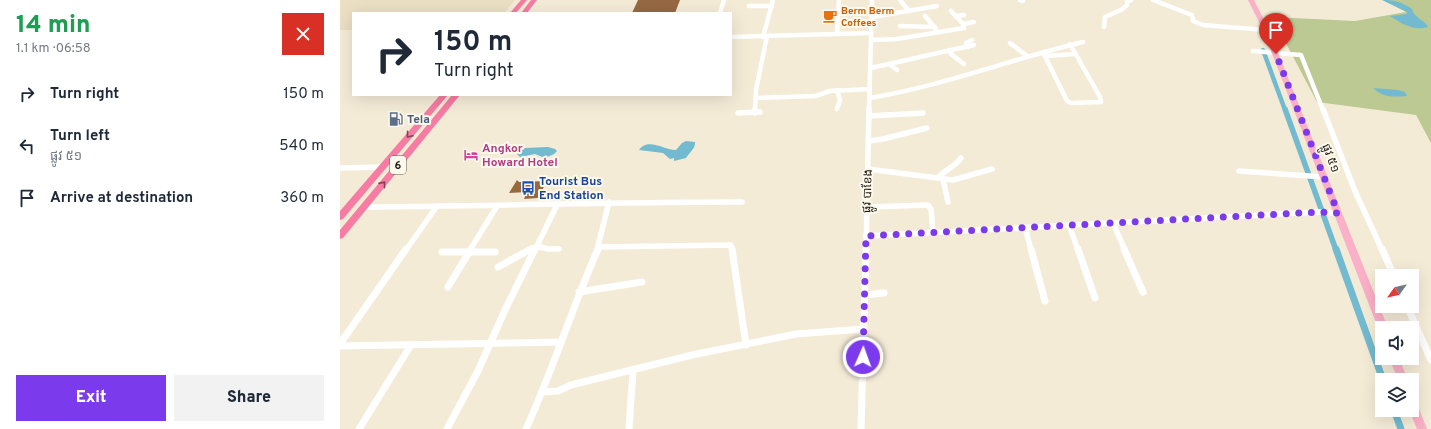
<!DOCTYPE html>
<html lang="en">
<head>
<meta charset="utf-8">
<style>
  :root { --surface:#fff; --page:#f2f2f3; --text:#1f2937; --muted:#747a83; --accent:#7c3aed }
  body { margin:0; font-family:Overpass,"Noto Sans Khmer",sans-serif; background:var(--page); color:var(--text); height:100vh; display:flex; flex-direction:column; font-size:15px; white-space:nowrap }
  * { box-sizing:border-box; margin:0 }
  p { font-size:13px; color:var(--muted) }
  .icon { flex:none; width:22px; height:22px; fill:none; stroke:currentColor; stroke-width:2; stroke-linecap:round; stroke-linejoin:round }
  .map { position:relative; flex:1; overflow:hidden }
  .drawer { display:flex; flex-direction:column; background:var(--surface); width:340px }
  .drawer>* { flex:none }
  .guide { position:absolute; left:12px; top:12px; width:380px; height:84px; border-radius:0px; box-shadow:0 4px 16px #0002; background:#fff; color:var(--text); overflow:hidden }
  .needle { width:26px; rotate:236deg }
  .tools { position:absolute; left:1035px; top:269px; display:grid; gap:8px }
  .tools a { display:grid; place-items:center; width:44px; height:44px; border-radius:0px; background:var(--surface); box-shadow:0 4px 16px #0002; font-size:20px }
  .pin { position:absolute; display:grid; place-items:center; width:34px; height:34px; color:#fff; margin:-41px -17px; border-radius:50% 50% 50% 0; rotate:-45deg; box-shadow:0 0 4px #0007 }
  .pin .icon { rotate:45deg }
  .me { position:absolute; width:44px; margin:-22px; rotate:2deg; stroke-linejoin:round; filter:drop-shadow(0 0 3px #0008) }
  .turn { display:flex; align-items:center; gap:14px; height:84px; padding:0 16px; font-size:18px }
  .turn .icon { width:52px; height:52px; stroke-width:2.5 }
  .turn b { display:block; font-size:28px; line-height:34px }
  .round { display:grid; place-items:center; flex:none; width:42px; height:42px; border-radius:0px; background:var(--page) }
  .head { display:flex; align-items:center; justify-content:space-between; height:68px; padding:0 16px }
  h1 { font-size:24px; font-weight:800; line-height:30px; color:#1e9e55 }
  .action { display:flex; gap:8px; margin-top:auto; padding:8px 16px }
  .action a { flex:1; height:46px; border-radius:0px; background:var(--accent); color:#fff; font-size:16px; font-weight:800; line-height:46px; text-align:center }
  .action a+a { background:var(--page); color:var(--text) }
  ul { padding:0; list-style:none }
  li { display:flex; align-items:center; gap:12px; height:52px; padding:0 16px }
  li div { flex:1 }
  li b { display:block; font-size:15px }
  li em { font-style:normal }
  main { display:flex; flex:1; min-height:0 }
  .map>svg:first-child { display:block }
</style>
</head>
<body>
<main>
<section class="drawer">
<div class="head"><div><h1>14 min</h1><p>1.1 km · 06:58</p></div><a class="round" style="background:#d93025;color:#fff"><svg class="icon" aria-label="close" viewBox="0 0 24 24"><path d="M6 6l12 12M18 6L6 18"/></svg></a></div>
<ul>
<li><svg class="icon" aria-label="right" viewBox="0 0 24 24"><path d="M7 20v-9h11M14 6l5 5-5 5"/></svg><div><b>Turn right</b></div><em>150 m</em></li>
<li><svg class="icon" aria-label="left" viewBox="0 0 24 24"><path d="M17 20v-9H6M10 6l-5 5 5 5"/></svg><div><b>Turn left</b><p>ផ្លូវ ៥១</p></div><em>540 m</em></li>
<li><svg class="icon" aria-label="arrive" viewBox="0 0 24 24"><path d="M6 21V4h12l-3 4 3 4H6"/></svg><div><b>Arrive at destination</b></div><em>360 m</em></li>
</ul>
<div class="action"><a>Exit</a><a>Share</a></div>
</section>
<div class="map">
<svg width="1091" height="429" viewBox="0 0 1091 429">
  <rect width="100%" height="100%" fill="#f4ebd7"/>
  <path fill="#eadec3" d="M0,0H175L164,13H13V30H0Z"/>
  <path fill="#bcc993" d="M1043,0H1091V143L1076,115L977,102L932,17L1015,21L1066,12Z"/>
  <g fill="#72bacf">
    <path d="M1042,0C1056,0 1061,2 1072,9C1074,18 1084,19 1088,27C1074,31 1062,24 1050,16L1067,14V12Z"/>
    <path d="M1033,88L1058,90L1065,92L1067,96C1054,97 1043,98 1033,88Z"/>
    <path d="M346,141L355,142C356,148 348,154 346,158L334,161V158L330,159L323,153L299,150C308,137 324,150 336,150L342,143Z"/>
    <path d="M208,147L215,149L217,151L214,154L205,158L195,154L180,157L177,154L178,151L185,148Z"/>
  </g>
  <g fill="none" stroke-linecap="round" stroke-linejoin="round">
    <path stroke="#72bacf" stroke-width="4.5" d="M923,50L945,110"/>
    <path stroke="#72bacf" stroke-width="5.5" d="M945,109L996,250"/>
    <g stroke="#72bacf" stroke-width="7">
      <path d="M996,249L1043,380"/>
      <path d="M1054,410L1061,429"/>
    </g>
  </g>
  <g fill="#966844">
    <path d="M298,0H340L335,13H292Z"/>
    <path d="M177,180L179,182L207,181L198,198L184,199L187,192L169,193Z"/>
  </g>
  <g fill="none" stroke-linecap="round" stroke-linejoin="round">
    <g stroke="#fff" stroke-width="4.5">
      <path d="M560,0L569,11"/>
      <path d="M680,0L683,1"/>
      <path d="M813,0L852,15L853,21L863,25L926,30"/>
      <path d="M409,6H432"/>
      <path d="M380,13L384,0"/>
      <path d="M585,16L596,29"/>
      <path d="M615,16L624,15"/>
      <path d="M532,17L597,6"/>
      <path d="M623,24L634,22"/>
      <path d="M560,26L595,27"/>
      <path d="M764,27L765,17L781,10L787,5V2L791,0"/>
      <path d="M497,34L499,0"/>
      <path d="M391,37L531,33"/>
      <path d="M423,37L433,0"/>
      <path d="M531,40L557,39L624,28L623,24L611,11"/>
      <path d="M670,43L687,56"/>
      <path d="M628,47L626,43L632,40"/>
      <path d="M609,50L611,54L624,64"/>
      <path d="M913,51L961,55L983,110"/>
      <path d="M703,52L727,101L731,103L761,102L760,97L730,44"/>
      <path d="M705,56L736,54"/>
      <path d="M549,64L557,70"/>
      <path d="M531,68L634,45"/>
      <path d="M497,90L500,100L497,109"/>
      <path d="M415,98L475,96L490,91L530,89"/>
      <path d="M530,98C603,86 671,59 743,42"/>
      <path d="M415,110L416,90L427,36"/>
      <path d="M529,110L532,0"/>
    </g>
    <g stroke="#fff" stroke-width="5.5">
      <path d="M983,109L1015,191L1042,250"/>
      <path d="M398,113L420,112"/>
      <path d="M415,113V109"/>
      <path d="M529,116L583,113"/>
      <path d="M529,141L543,139L587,128"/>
      <path d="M0,168L43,167"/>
      <path d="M528,169L613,180L652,169"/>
      <path d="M899,171L984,177"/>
      <path d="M598,178C604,170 615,167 621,158"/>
      <path d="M603,179L608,202"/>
      <path d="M24,207C150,206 276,202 402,202"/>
      <path d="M527,207L588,205L591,209L593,232"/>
      <path d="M773,223L785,250"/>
      <path d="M729,225L738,250"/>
      <path d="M685,227L691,250"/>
      <path d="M526,236L979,212L998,213"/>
      <path d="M259,247L391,245L392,250"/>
      <path d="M66,250L97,206"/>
      <path d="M130,250L157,206"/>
      <path d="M189,250L197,246L208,249H219"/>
      <path d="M195,250L217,205"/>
      <path d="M257,250L269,202"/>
      <path d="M526,250L529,109"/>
    </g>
    <g stroke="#fff" stroke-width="7">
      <path d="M392,249L406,345"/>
      <path d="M691,249L705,301"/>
      <path d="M738,249L755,298"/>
      <path d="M784,249L803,292"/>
      <path d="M1042,249L1054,276"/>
      <path d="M102,252H155"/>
      <path d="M158,267L191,249"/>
      <path d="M108,287L131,249"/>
      <path d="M239,292L302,282"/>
      <path d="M525,295L544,293"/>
      <path d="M1067,306L1091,360"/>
      <path d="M0,344L66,249"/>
      <path d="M0,346L220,342"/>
      <path d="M203,392L218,391L231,385L352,355L456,334L524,329"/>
      <path d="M19,429L71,345"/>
      <path d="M107,429L138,371L165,310L195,249"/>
      <path d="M186,429C213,370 232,308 258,249"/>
      <path d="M289,429L293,371"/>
      <path d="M521,429L526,249"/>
    </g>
    <g fill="#fab0c7" fill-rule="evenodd">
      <path d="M908,0H914L929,30L1048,328H1042V332L1040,331L1038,328L923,30Z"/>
      <path d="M1049,358H1059L1068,380H1058Z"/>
      <path d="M1072,399L1076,401L1087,429H1077L1069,410H1072Z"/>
    </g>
    <g fill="#f77ba2" fill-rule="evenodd">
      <path d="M181,0H187L176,13H170Z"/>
      <path d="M191,0H197L187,13H181Z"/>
      <path d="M100,95H108L3,219L0,220V211Z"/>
      <path d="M112,95H120L3,238L0,239V230Z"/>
    </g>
  </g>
  <defs><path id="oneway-chevron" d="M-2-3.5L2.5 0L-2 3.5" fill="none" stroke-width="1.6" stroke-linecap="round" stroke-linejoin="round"/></defs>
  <g stroke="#804654">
    <use href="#oneway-chevron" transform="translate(69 135) rotate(130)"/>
    <use href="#oneway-chevron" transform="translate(43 184) rotate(-51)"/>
  </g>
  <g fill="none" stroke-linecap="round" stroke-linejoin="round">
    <path stroke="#7c3aed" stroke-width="7" stroke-dasharray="0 12.6" d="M523,357L526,236L979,212L998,213L936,54"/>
  </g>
  <defs>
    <symbol id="cafe-bare" viewBox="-9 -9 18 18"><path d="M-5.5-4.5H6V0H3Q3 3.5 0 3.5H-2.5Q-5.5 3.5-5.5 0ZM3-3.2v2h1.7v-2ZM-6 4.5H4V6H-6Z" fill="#e8710a" stroke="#fef9ed" stroke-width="2.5" paint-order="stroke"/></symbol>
    <symbol id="fuel-bare" viewBox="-9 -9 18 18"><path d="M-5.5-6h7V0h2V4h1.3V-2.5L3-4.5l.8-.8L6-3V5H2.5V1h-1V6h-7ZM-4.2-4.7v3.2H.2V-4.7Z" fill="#5c6f8a" stroke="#fef9ed" stroke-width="2.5" paint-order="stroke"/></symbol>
    <symbol id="hotel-bare" viewBox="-9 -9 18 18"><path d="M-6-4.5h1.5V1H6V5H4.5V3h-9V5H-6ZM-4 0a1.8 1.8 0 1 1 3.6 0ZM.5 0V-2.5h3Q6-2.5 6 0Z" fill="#d1479c" stroke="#fef9ed" stroke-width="2.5" paint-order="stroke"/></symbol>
    <symbol id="bus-bare" viewBox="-9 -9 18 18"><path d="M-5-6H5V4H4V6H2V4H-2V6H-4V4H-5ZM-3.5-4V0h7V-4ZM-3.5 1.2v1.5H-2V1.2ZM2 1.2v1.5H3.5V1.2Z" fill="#1a4fb4" stroke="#fef9ed" stroke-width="2.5" paint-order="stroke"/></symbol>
  </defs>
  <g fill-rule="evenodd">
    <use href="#cafe-bare" x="480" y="6" width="20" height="20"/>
    <use href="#fuel-bare" x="46" y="109" width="20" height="20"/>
    <use href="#hotel-bare" x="121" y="145" width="20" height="20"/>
    <use href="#bus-bare" x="178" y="178" width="20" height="20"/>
  </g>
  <g text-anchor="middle" stroke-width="4" stroke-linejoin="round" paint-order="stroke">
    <g font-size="10" font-weight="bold" fill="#c56008" stroke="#fef9ed" text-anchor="start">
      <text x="501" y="14">Berm Berm<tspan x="501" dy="12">Coffees</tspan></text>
    </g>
    <rect fill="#fef9ed" stroke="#615e55" stroke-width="1" x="50" y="156" width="16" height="18" rx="3"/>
    <g font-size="11" font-weight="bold" fill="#1e1b14">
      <text x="58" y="169">6</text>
    </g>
    <g font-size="12" font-weight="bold" fill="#4e5e75" stroke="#fef9ed" text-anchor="start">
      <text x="67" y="123">Tela</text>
    </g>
    <g font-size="12" font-weight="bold" fill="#b23c85" stroke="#fef9ed" text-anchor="start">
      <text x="142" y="152">Angkor<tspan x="142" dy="14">Howard Hotel</tspan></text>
    </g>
    <g font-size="12" fill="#1e1b14" stroke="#fef9ed">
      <text transform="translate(991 158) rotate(69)" y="4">ផ្លូវ ៥១</text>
      <text transform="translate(527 191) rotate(-88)" y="4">ផ្លូវ បាខែង</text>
    </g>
    <g font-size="12" font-weight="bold" fill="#164399" stroke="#fef9ed" text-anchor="start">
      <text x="199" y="185">Tourist Bus<tspan x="199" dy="14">End Station</tspan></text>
    </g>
  </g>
</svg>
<div class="tools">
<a><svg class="needle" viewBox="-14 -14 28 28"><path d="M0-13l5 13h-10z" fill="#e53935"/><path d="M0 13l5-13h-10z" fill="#747a83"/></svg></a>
<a><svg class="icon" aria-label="sound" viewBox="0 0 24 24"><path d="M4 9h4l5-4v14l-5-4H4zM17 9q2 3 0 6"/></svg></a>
<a><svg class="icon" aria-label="layers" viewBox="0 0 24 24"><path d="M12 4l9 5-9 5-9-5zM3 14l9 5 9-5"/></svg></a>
</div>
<div class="pin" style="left:936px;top:54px;background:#d93025"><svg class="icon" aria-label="arrive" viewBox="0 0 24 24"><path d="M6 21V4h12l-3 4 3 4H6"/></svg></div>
<svg class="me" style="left:523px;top:357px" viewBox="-20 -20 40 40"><circle r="17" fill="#7c3aed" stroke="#fff" stroke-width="3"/><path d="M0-11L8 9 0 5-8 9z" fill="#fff"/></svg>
<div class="guide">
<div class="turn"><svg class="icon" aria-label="right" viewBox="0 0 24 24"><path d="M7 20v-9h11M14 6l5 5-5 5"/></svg><div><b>150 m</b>Turn right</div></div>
</div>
</div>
</main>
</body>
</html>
